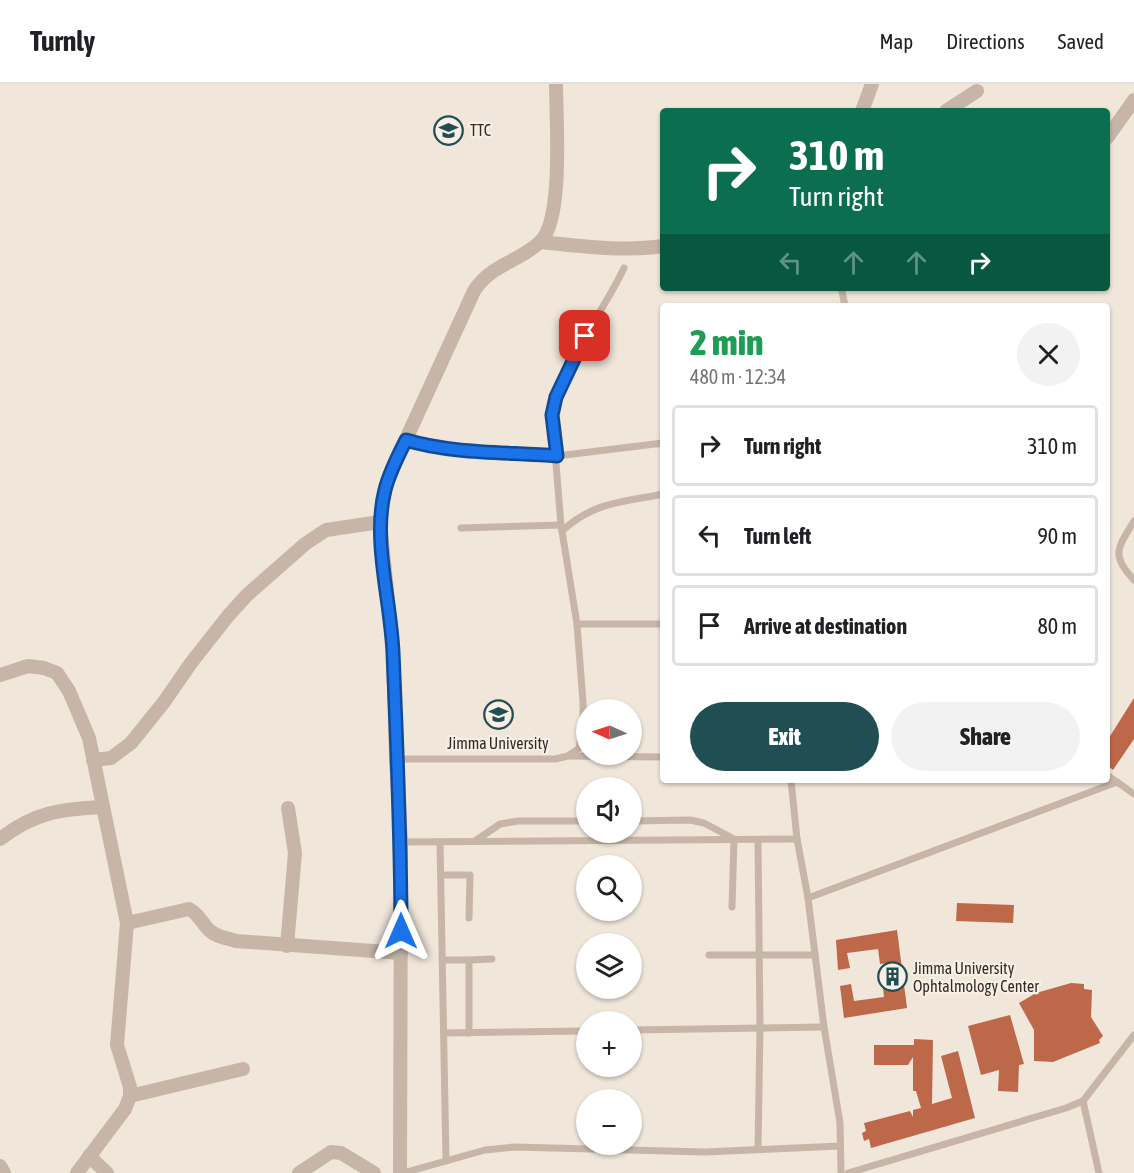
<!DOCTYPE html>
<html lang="en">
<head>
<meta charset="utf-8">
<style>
  :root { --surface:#fff; --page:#f2f2f2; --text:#202124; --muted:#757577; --line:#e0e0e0; --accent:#204e52 }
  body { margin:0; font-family:"Asap Condensed",sans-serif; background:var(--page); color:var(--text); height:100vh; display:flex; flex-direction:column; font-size:22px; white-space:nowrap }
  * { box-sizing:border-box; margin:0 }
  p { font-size:20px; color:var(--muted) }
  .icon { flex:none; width:33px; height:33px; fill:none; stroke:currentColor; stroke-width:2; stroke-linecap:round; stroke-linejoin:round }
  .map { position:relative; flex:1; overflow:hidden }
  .side { position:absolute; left:660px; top:219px; width:450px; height:480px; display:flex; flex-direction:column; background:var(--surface); border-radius:6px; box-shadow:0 2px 4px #0004 }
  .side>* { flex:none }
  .hud { position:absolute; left:660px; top:24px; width:450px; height:183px; border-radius:6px; box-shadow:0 2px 4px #0004; background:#0b6e4f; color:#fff; overflow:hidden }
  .needle { width:39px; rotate:273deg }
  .controls { position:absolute; left:576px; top:615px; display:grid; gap:12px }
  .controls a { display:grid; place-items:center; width:66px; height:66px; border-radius:50%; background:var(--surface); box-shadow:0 2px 4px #0004; font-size:30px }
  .pin { position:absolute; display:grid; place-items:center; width:51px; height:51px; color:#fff; margin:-26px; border-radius:12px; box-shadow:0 3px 9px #0006 }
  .me { position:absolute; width:66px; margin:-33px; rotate:0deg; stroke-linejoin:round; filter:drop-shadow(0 0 4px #0008) }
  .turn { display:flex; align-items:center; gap:21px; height:126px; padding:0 30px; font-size:27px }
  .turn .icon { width:78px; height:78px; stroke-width:2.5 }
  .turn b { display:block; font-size:42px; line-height:51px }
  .lanes { display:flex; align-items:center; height:57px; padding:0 30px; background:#0003; justify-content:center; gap:30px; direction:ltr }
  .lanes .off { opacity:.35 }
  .round { display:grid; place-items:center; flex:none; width:63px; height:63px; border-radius:32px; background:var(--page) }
  .headline { display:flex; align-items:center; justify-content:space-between; height:102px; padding:0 30px }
  h1 { font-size:36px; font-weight:800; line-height:45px; color:#1e9e55 }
  .action { display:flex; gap:12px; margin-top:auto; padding:12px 30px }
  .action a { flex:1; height:69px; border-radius:36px; background:var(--accent); color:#fff; font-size:24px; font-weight:800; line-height:69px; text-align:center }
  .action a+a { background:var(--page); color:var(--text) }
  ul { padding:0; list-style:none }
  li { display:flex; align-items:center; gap:18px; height:81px; margin:0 12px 9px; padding:0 18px; border:3px solid var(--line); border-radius:6px }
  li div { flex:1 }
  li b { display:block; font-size:22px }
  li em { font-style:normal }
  header { display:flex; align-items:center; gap:36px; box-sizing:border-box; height:84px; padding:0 30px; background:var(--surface); border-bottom:2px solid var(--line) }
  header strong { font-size:28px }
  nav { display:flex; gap:33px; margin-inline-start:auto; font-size:21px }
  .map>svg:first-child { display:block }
</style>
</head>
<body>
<header>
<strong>Turnly</strong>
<nav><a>Map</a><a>Directions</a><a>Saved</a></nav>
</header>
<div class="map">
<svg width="1134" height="1089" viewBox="0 0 1134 1089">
  <rect width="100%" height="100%" fill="#f0e6da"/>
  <g fill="#be684a">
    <path d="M1134,614V655L1113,686L1107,681V657Z"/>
    <path d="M957,819L1014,821L1013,839L956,837Z"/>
    <path d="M897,846L907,924L844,934L840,902L851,900L854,917L884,913L882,895L890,894L888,879L880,880L878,865L847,869L850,884L838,886L836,856Z"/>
    <path d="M1071,899L1084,900V905L1092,906L1091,933L1103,952L1099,956L1100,959L1053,978L1034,977V946L1019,919L1036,909Z"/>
    <path d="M1010,931L1024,980L1019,981L1018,1008L998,1007L999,986L981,991L968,942Z"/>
    <path d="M914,955L933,956L932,1020L952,1014L941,972L958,967L975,1034L871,1064L869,1055L864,1057L862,1049L866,1047L864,1039L910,1027L913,1033V1026L921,1024L916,1007H913V973L908,981H874V961H914Z"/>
  </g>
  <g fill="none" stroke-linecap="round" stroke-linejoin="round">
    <g stroke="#c7b6a7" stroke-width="7">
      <path d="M842,207L845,222"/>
      <path d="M406,356L421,360L449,364L557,372L663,359"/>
      <path d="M1134,437C1118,464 1110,471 1134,496"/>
      <path d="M461,444L561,441"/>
      <path d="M562,447C593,418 623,418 663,410"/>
      <path d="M577,540H663"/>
      <path d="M568,672L663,673"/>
      <path d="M396,675H555L568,672L579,664L583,647V618L577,540L561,441L552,331C562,277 601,233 624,184"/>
      <path d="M1107,691L1134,710"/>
      <path d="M791,696L797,755L808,814L824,943L840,1039L841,1089"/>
      <path d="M632,737L690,736L704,739L734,755L732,823"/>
      <path d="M758,756L760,944L758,1065"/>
      <path d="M475,757L500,740L518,737H586"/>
      <path d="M401,758L797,755"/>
      <path d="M440,758L446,1077"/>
      <path d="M441,791H470L469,834"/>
      <path d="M808,814L1117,698"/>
      <path d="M709,871H815"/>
      <path d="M442,876H469V949"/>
      <path d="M469,876L492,875"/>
      <path d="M632,946L824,943"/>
      <path d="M444,949L586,947"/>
      <path d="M1083,1017L1099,1089"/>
      <path d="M403,1089L485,1066L514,1063L705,1068L840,1062"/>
      <path d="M848,1089L1066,1024L1083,1017L1134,951"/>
    </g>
    <g stroke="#c7b6a7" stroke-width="14">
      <path d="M862,27L872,0"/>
      <path d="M946,27L977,7"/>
      <path d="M1107,54L1134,16"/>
      <path d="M540,158C581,162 622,168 663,162"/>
      <path d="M0,591L28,582L44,584L57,589L69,607L89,654L127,839L117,961L130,1003V1012L125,1025L77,1089"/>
      <path d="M93,676L111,674L131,659L164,618L191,579L228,532L246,512L305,460L326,446L380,438"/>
      <path d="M0,755C35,728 61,725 103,723"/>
      <path d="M127,839L189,825C199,830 201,838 209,846C216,853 227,854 236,857L401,869"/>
      <path d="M287,862L295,769L288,724"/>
      <path d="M130,1012L243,985"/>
      <path d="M89,1072L107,1089"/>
      <path d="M0,1082L4,1089"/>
      <path d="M299,1089L331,1068L341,1069L374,1089"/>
      <path d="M400,1089L401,758L396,675L393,566L380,438L385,404L396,377L474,207C491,180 519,178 540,158C564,136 556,34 556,0"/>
    </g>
  </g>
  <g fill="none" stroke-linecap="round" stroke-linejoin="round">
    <defs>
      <path id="route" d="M401,847C401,754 397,662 393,569C391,517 372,456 385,406C389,389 398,372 406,356C452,370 509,368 557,372L552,331L556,313L585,252"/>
    </defs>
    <use href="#route" stroke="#114b97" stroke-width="15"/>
    <use href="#route" stroke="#1a73e8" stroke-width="10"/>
  </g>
  <defs>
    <symbol id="university-ring" viewBox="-11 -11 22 22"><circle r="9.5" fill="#f8f0e6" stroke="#204e52" stroke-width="1.5"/><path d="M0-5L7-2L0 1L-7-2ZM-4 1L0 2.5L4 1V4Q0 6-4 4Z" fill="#204e52"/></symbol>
    <symbol id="building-ring" viewBox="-11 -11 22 22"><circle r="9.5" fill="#f8f0e6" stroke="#204e52" stroke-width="1.5"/><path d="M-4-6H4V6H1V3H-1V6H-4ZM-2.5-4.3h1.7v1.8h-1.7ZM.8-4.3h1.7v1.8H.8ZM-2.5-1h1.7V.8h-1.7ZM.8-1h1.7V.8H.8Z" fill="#204e52"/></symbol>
  </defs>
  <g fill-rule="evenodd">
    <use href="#university-ring" x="432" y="30" width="33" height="33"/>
    <use href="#university-ring" x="482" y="614" width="33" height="33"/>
    <use href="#building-ring" x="876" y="876" width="33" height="33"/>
  </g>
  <g text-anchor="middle" stroke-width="4.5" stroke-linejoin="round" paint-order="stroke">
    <g font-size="16" fill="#342b27" stroke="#f8f0e6" text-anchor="start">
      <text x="470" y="52">TTC</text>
      <text x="498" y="665" text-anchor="middle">Jimma University</text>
      <text x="913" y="890">Jimma University<tspan x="913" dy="18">Ophtalmology Center</tspan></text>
    </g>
  </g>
</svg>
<div class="controls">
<a><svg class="needle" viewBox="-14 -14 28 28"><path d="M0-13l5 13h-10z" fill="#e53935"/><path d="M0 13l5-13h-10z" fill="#757577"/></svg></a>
<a><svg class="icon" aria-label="sound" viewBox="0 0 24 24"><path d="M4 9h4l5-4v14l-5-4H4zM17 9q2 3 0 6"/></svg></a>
<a><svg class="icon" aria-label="search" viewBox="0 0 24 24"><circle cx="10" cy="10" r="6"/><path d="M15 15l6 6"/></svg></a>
<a><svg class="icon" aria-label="layers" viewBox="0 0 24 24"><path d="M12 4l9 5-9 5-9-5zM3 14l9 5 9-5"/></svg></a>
<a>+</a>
<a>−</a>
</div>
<div class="pin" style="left:585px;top:252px;background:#d93025"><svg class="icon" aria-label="arrive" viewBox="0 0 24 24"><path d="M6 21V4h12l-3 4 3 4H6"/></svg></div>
<svg class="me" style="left:401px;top:847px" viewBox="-20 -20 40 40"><path d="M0-17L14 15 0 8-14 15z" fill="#1a73e8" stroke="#fff" stroke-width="4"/></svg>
<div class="hud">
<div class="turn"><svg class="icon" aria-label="right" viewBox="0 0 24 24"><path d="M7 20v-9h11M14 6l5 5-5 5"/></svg><div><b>310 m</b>Turn right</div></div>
<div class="lanes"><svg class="icon off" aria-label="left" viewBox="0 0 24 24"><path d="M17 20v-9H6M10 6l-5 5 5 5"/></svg><svg class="icon off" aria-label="ahead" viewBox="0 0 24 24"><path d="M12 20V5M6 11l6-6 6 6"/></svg><svg class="icon off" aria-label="ahead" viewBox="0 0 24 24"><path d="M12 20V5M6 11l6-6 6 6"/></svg><svg class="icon" aria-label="right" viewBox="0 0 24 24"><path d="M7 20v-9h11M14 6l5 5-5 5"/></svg></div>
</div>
<section class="side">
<div class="headline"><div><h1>2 min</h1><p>480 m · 12:34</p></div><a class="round"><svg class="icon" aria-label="close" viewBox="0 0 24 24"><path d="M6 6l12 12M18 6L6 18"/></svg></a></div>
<ul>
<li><svg class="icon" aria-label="right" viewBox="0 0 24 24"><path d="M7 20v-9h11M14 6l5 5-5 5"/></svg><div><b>Turn right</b></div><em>310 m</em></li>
<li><svg class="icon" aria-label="left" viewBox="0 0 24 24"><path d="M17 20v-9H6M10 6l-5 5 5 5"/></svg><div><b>Turn left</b></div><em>90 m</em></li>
<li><svg class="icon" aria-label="arrive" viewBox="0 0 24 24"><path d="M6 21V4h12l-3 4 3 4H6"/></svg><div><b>Arrive at destination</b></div><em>80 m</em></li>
</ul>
<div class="action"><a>Exit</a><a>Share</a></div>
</section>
</div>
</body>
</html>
